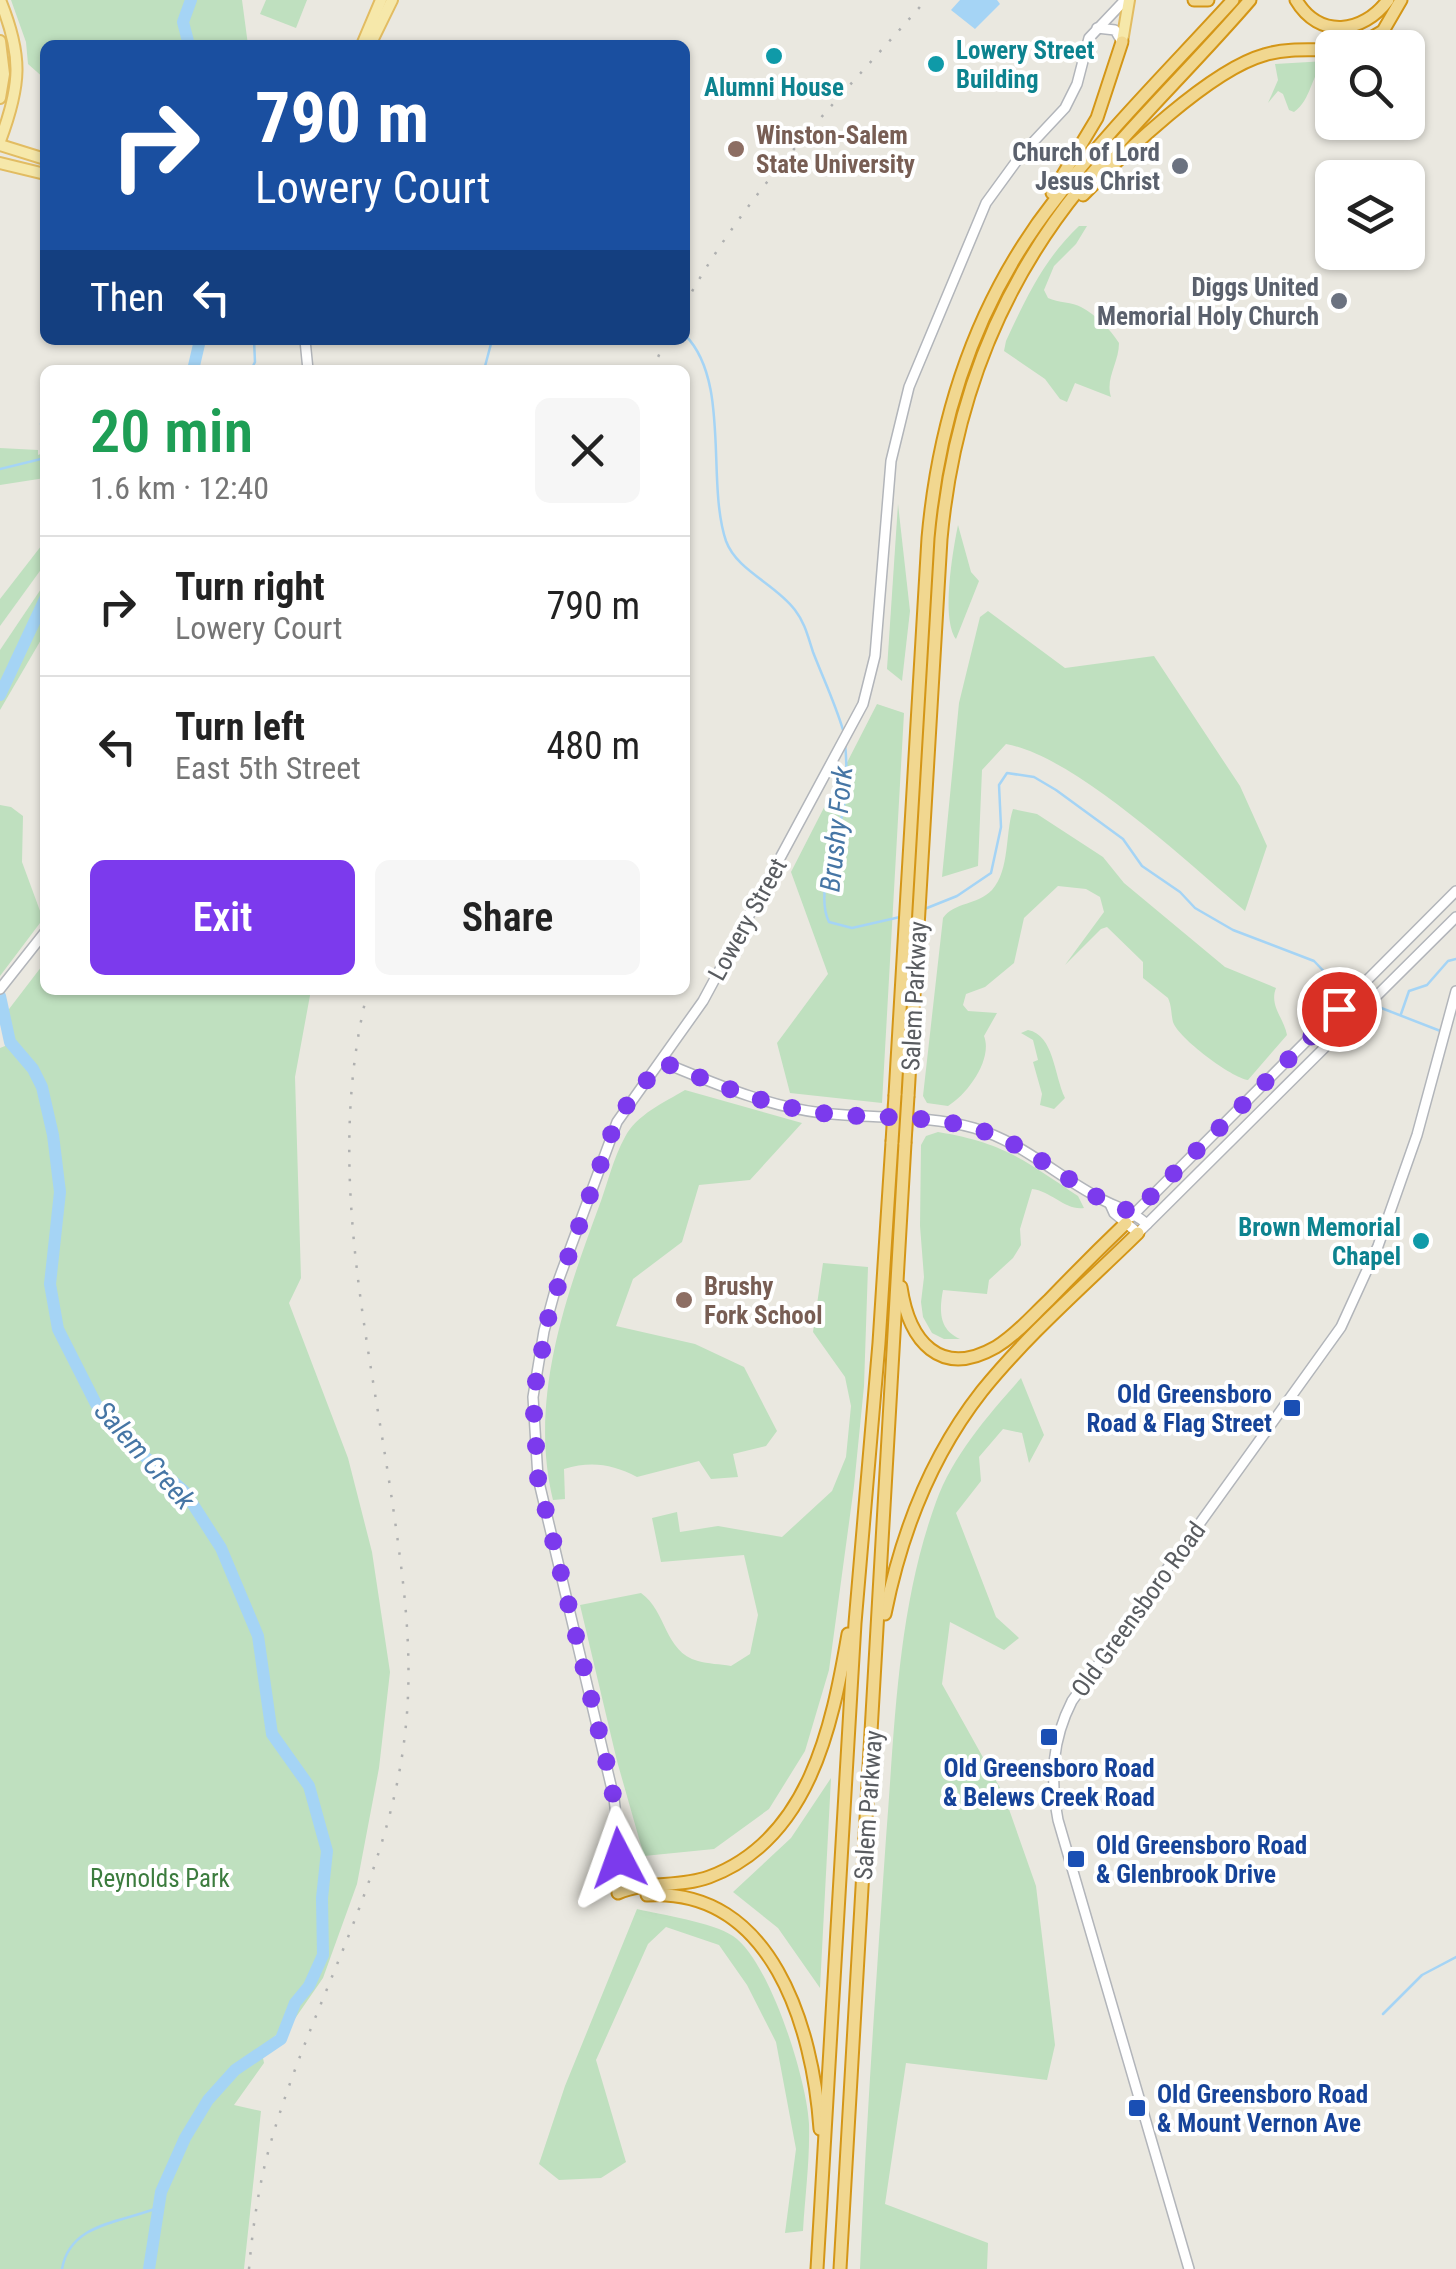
<!DOCTYPE html>
<html lang="en">
<head>
<meta charset="utf-8">
<style>
  :root { --surface:#fff; --page:#f6f6f6; --text:#222; --muted:#767676; --line:#e0e0e0; --accent:#7c3aed }
  body { margin:0; font-family:"Roboto Condensed",sans-serif; background:var(--page); color:var(--text); height:100vh; display:flex; flex-direction:column; font-size:38px; white-space:nowrap }
  * { box-sizing:border-box; margin:0 }
  p { font-size:32px; color:var(--muted) }
  .icon { flex:none; width:55px; height:55px; fill:none; stroke:currentColor; stroke-width:2; stroke-linecap:round; stroke-linejoin:round }
  .map { position:relative; flex:1; overflow:hidden }
  .side { position:absolute; left:40px; top:365px; width:650px; height:630px; display:flex; flex-direction:column; background:var(--surface); border-radius:15px; box-shadow:0 2px 8px #0004 }
  .side>* { flex:none }
  .banner { position:absolute; left:40px; top:40px; width:650px; height:305px; border-radius:15px; box-shadow:0 2px 8px #0004; background:#1a4fa0; color:#fff; overflow:hidden }
  .controls { position:absolute; left:1315px; top:30px; display:grid; gap:20px }
  .controls a { display:grid; place-items:center; width:110px; height:110px; border-radius:15px; background:var(--surface); box-shadow:0 2px 8px #0004; font-size:50px }
  .pin { position:absolute; display:grid; place-items:center; width:85px; height:85px; color:#fff; margin:-42px; border:5px solid #fff; border-radius:50%; box-shadow:0 2px 10px #0007 }
  .me { position:absolute; width:110px; margin:-55px; rotate:356deg; stroke-linejoin:round; filter:drop-shadow(0 0 8px #0008) }
  .turn { display:flex; align-items:center; gap:35px; height:210px; padding:0 50px; font-size:45px }
  .turn .icon { width:130px; height:130px; stroke-width:2.5 }
  .turn b { display:block; font-size:70px; line-height:85px }
  .then { display:flex; align-items:center; height:95px; padding:0 50px; background:#0003; gap:20px; font-size:38px }
  .round { display:grid; place-items:center; flex:none; width:105px; height:105px; border-radius:15px; background:var(--page) }
  .overview { display:flex; align-items:center; justify-content:space-between; height:170px; padding:0 50px }
  h1 { font-size:60px; font-weight:600; line-height:75px; color:#1e9e55 }
  .primary-button { display:flex; gap:20px; margin-top:auto; padding:20px 50px }
  .primary-button a { flex:1; height:115px; border-radius:15px; background:var(--accent); color:#fff; font-size:40px; font-weight:600; line-height:115px; text-align:center }
  .primary-button a+a { background:var(--page); color:var(--text) }
  ul { padding:0; list-style:none }
  li { display:flex; align-items:center; gap:30px; height:140px; padding:0 50px; border-top:2px solid var(--line) }
  li div { flex:1 }
  li b { display:block; font-size:38px }
  li em { font-style:normal }
  .map>svg:first-child { display:block }
</style>
</head>
<body>
<div class="map">
<svg width="1456" height="2269" viewBox="0 0 1456 2269">
  <rect width="100%" height="100%" fill="#eae8e0"/>
  <g fill="#bfe0bf">
    <path d="M11,0H242L248,45H45V79L28,64L26,42Z"/>
    <path d="M266,0H307L296,28L260,14Z"/>
    <path d="M1326,61C1310,76 1312,99 1294,112L1289,110L1283,94L1278,91L1268,103L1278,80L1275,64Z"/>
    <path d="M1079,226H1087L1076,244L1054,266L1044,290L1048,298C1058,303 1073,302 1081,307C1096,315 1110,329 1119,343C1119,363 1105,378 1111,397L1075,383L1067,402L1060,399L1045,379L1004,351L1006,341C1026,298 1044,259 1079,226Z"/>
    <path d="M0,448L38,450V455L45,452V478L0,485Z"/>
    <path d="M898,504L910,611L902,681L887,669Z"/>
    <path d="M958,525L971,572L979,581L956,639C941,618 953,550 958,525Z"/>
    <path d="M45,541V564L0,626V599Z"/>
    <path d="M45,583V633L0,710V650Z"/>
    <path d="M988,611L1065,668L1154,656L1240,786L1267,846L1245,911C1189,864 1075,756 1006,744L982,770L978,866L942,877L959,703L980,617Z"/>
    <path d="M877,704L904,713L882,1103L790,1093L777,1043L828,974L791,872Z"/>
    <path d="M0,805L11,807L23,816L22,862L43,919L0,976Z"/>
    <path d="M1013,809L1037,814L1103,857L1124,883L1225,967L1276,988C1269,1006 1284,1018 1287,1035L1248,1080C1232,1078 1178,1038 1173,1022C1171,1014 1172,1007 1168,998L1143,978V962L1107,927L1101,929L1065,965L1104,912L1100,897L1086,889L1058,886L1024,918L1014,963L985,987L966,994L963,1005L968,1011L997,1013L984,1036C993,1059 968,1094 948,1106L927,1103L923,1096L943,918C954,902 978,905 992,890C1010,870 1005,833 1013,809Z"/>
    <path d="M45,962V990H311L295,1077L301,1278L289,1303L348,1458L372,1552L390,1672L379,1768L357,1884L323,1978L294,2020L261,2048L264,2063L234,2105L261,2111L244,2269H0V1048L5,1046L6,1013Z"/>
    <path d="M1028,1030C1054,1035 1054,1075 1065,1098L1054,1109L1040,1105L1042,1094L1033,1062L1038,1060L1033,1040L1021,1033Z"/>
    <path d="M685,1090L802,1123L750,1180L699,1185L682,1242L633,1279L616,1326L695,1344L744,1367L777,1431L766,1446L733,1454L738,1477L711,1479L699,1461L637,1477C612,1464 591,1461 564,1469L565,1499L553,1500C529,1402 564,1301 598,1209C607,1186 613,1158 625,1137C636,1115 665,1102 685,1090Z"/>
    <path d="M938,1132C1004,1143 1024,1160 1078,1196L1084,1208C1066,1211 1051,1191 1032,1189L1020,1229L1021,1245L1013,1258L989,1280L987,1294L943,1290C939,1311 939,1330 960,1339H944L932,1333L923,1317L921,1302L924,1277L920,1226L921,1145L926,1136Z"/>
    <path d="M823,1263L868,1267L864,1386L854,1486L829,1670L805,1751L769,1809L714,1849L644,1856L617,1761L580,1605L641,1593C667,1611 664,1652 698,1661C708,1664 720,1664 731,1666L750,1654L758,1615L744,1555L661,1562L652,1518L677,1512L680,1532L718,1526L782,1537L832,1491L846,1457L851,1406L845,1377L813,1332Z"/>
    <path d="M1021,1378L1044,1435L1029,1463L1022,1433L1003,1429L979,1457L981,1481L956,1513L996,1617L1019,1638L1004,1650L950,1622L942,1684L1004,1795L1036,1886L1055,2045L1047,2080L906,2063L885,2204L988,2243L987,2269H860C866,2125 876,1982 886,1838C895,1725 897,1609 936,1502C953,1455 989,1414 1021,1378Z"/>
    <path d="M831,1778L820,1988L778,1928L733,1892L791,1838Z"/>
    <path d="M637,1909C662,1915 712,1922 733,1936C770,1961 807,2080 809,2124C810,2160 805,2196 803,2231L785,2233L796,2149L776,2042L747,1985L719,1945L666,1927L648,1944L596,2060L626,2162L601,2178L559,2180L539,2164L565,2086Z"/>
  </g>
  <path fill="#a5d4f5" d="M960,0H997L1000,4L975,29L951,10Z"/>
  <g fill="none" stroke-linecap="round" stroke-linejoin="round">
    <g stroke="#a5d4f5" stroke-width="2.5">
      <path d="M685,335C731,381 706,482 726,541C737,571 776,584 795,610C805,623 808,637 813,652C823,678 835,703 843,730"/>
      <path d="M251,370L255,362L254,340"/>
      <path d="M484,370L492,340"/>
      <path d="M41,424L45,438"/>
      <path d="M0,469L45,458"/>
      <path d="M845,743C847,764 847,786 844,806C839,837 814,892 829,922L852,928L900,917"/>
      <path d="M922,910L957,896L991,873L1001,827L999,785L1007,773L1034,777L1056,790L1123,839L1142,866L1180,892L1195,908L1233,930L1314,961L1335,983L1351,993"/>
      <path d="M1371,1004L1443,1032"/>
      <path d="M1401,1014L1409,991L1427,985L1448,961L1456,959"/>
      <path d="M1383,2014L1422,1975L1456,1957"/>
      <path d="M62,2269C70,2223 120,2223 157,2208"/>
    </g>
    <g stroke="#a5d4f5" stroke-width="12">
      <path d="M189,45L183,22L191,0"/>
      <path d="M193,370L200,340"/>
      <path d="M0,695L45,599"/>
      <path d="M0,996L10,1042L33,1069L42,1087L53,1135L60,1192L50,1284L58,1329L96,1404L134,1447L185,1492L221,1548L258,1636L272,1734L309,1786L327,1851L322,1898L323,1955L309,1986L295,2003L281,2039L235,2070L208,2100L185,2138L161,2192L149,2269"/>
    </g>
    <defs>
      <g id="secondary">
        <path d="M1097,28L1115,30L1122,42"/>
        <path d="M305,340L308,370"/>
        <path d="M0,989L45,932"/>
        <path d="M662,1062C714,1083 765,1106 822,1113C872,1119 925,1114 974,1128C1025,1143 1061,1180 1107,1202C1122,1209 1134,1213 1147,1224"/>
        <path d="M1110,1204L1114,1213L1138,1233L1456,917"/>
        <path d="M1131,1217L1456,891"/>
        <path d="M618,1893L619,1842L614,1798L538,1478L533,1397L544,1331L556,1287L617,1122L703,1001L863,704L875,656L891,461L909,387L986,203L1021,155L1065,108L1077,84L1089,38L1125,0"/>
        <path d="M1189,2269L1058,1820C1050,1778 1052,1740 1072,1701L1341,1327L1378,1246L1417,1135L1456,991"/>
      </g>
      <g id="primary">
        <path d="M0,41L4,74L0,98"/>
        <path d="M1122,42L1129,0"/>
        <path d="M362,45L381,0"/>
        <path d="M370,45L392,0"/>
        <path d="M0,141C21,85 23,56 0,0"/>
        <path d="M0,145L45,159"/>
        <path d="M0,163L45,174"/>
      </g>
      <g id="highway">
        <path d="M1194,0H1208"/>
        <path d="M1296,0C1319,39 1363,34 1388,0"/>
        <path d="M1354,48L1383,31L1401,0"/>
        <path d="M1052,193L1097,118L1122,42"/>
        <path d="M1083,195C1123,154 1210,70 1264,55C1286,48 1309,50 1332,50"/>
        <path d="M895,1095L928,538C939,415 978,298 1055,200C1109,129 1173,66 1233,0"/>
        <path d="M908,1096L941,539C953,409 997,290 1080,188C1133,123 1195,64 1250,0"/>
        <path d="M901,1287C909,1341 940,1379 996,1347C1016,1335 1032,1316 1049,1300C1074,1274 1100,1248 1126,1223"/>
        <path d="M885,1614C901,1534 931,1456 982,1391C1028,1334 1086,1284 1138,1233"/>
        <path d="M618,1893C646,1881 679,1888 709,1877C809,1840 832,1727 848,1634"/>
        <path d="M647,1895C772,1887 813,2028 820,2129"/>
        <path d="M817,2269L855,1623L879,1343L892,1142"/>
        <path d="M840,2269L905,1143"/>
      </g>
    </defs>
    <use href="#secondary" stroke="#b2b5ba" stroke-width="12"/>
    <use href="#primary" stroke="#e2bc62" stroke-width="14"/>
    <use href="#highway" stroke="#d49617" stroke-width="15"/>
    <use href="#secondary" stroke="#fff" stroke-width="9"/>
    <use href="#primary" stroke="#f6e8aa" stroke-width="10"/>
    <use href="#highway" stroke="#f1d790" stroke-width="11"/>
    <g stroke="#afb0b0" stroke-width="2.5" stroke-dasharray="2.5 12" stroke-linecap="butt">
      <path d="M685,304C747,190 841,97 926,0"/>
      <path d="M652,370L666,340"/>
      <path d="M249,2269C252,2234 257,2198 265,2164C302,2017 388,1886 405,1734C414,1657 404,1583 393,1507C368,1334 324,1163 368,990"/>
    </g>
    <defs>
      <g id="highway-bridge">
        <path d="M892,1142L895,1095"/>
        <path d="M905,1143L908,1096"/>
      </g>
    </defs>
    <use href="#highway-bridge" stroke="#d49617" stroke-width="15" stroke-linecap="butt"/>
    <use href="#highway-bridge" stroke="#f1d790" stroke-width="11"/>
  </g>
  <g fill="none" stroke-linecap="round" stroke-linejoin="round">
    <path stroke="#7c3aed" stroke-width="18" stroke-dasharray="0 32.4" d="M619,1858L616,1813L610,1777L538,1478L533,1397L550,1309L612,1132L628,1103L662,1062C714,1083 765,1106 821,1113C871,1119 924,1114 973,1128C1024,1142 1061,1177 1106,1202C1114,1206 1125,1209 1134,1213L1339,1009"/>
  </g>
  <g fill="#0f9aa8" stroke="#fff" stroke-width="4">
    <circle cx="774" cy="56" r="10"/>
    <circle cx="936" cy="64" r="10"/>
    <circle cx="1421" cy="1241" r="10"/>
  </g>
  <g fill="#8d6e63" stroke="#fff" stroke-width="4">
    <circle cx="736" cy="149" r="10"/>
    <circle cx="684" cy="1300" r="10"/>
  </g>
  <g fill="#6b7280" stroke="#fff" stroke-width="4">
    <circle cx="1180" cy="166" r="10"/>
    <circle cx="1339" cy="301" r="10"/>
  </g>
  <g fill="#1a4fb4" stroke="#fff" stroke-width="4">
    <rect x="1282" y="1398" width="20" height="20" rx="5"/>
    <rect x="1039" y="1727" width="20" height="20" rx="5"/>
    <rect x="1066" y="1849" width="20" height="20" rx="5"/>
    <rect x="1127" y="2098" width="20" height="20" rx="5"/>
  </g>
  <g text-anchor="middle" stroke-width="8" stroke-linejoin="round" paint-order="stroke">
    <g font-size="25" font-weight="bold" fill="#0d838f" stroke="#fff" text-anchor="start">
      <text x="956" y="59">Lowery Street<tspan x="956" dy="29">Building</tspan></text>
      <text x="774" y="96" text-anchor="middle">Alumni House</text>
      <text x="1401" y="1236" text-anchor="end">Brown Memorial<tspan x="1401" dy="29">Chapel</tspan></text>
    </g>
    <g font-size="25" font-weight="bold" fill="#785e54" stroke="#fff" text-anchor="start">
      <text x="756" y="144">Winston-Salem<tspan x="756" dy="29">State University</tspan></text>
      <text x="704" y="1295">Brushy<tspan x="704" dy="29">Fork School</tspan></text>
    </g>
    <g font-size="25" font-weight="bold" fill="#5b616d" stroke="#fff" text-anchor="end">
      <text x="1160" y="161">Church of Lord<tspan x="1160" dy="29">Jesus Christ</tspan></text>
      <text x="1319" y="296">Diggs United<tspan x="1319" dy="29">Memorial Holy Church</tspan></text>
    </g>
    <g font-size="25" fill="#595c60" stroke="#fff">
      <text transform="translate(747 919) rotate(-61)" y="9">Lowery Street</text>
      <text transform="translate(914 996) rotate(-87)" y="9">Salem Parkway</text>
      <text transform="translate(1138 1609) rotate(-54)" y="9">Old Greensboro Road</text>
      <text transform="translate(868 1805) rotate(-86)" y="9">Salem Parkway</text>
    </g>
    <g font-size="25" font-weight="bold" fill="#164399" stroke="#fff" text-anchor="start">
      <text x="1272" y="1403" text-anchor="end">Old Greensboro<tspan x="1272" dy="29">Road &amp; Flag Street</tspan></text>
      <text x="1049" y="1777" text-anchor="middle">Old Greensboro Road<tspan x="1049" dy="29">&amp; Belews Creek Road</tspan></text>
      <text x="1096" y="1854">Old Greensboro Road<tspan x="1096" dy="29">&amp; Glenbrook Drive</tspan></text>
      <text x="1157" y="2103">Old Greensboro Road<tspan x="1157" dy="29">&amp; Mount Vernon Ave</tspan></text>
    </g>
    <g font-size="25" fill="#3c7c3e" stroke="#fff">
      <text x="160" y="1887">Reynolds Park</text>
    </g>
    <g font-size="28" font-style="italic" fill="#4676a5" stroke="#fff">
      <text transform="translate(836 829) rotate(-84)" y="10">Brushy Fork</text>
      <text transform="translate(145 1455) rotate(48)" y="10">Salem Creek</text>
    </g>
  </g>
</svg>
<div class="controls">
<a><svg class="icon" aria-label="search" viewBox="0 0 24 24"><circle cx="10" cy="10" r="6"/><path d="M15 15l6 6"/></svg></a>
<a><svg class="icon" aria-label="layers" viewBox="0 0 24 24"><path d="M12 4l9 5-9 5-9-5zM3 14l9 5 9-5"/></svg></a>
</div>
<div class="pin" style="left:1339px;top:1009px;background:#d93025"><svg class="icon" aria-label="arrive" viewBox="0 0 24 24"><path d="M6 21V4h12l-3 4 3 4H6"/></svg></div>
<svg class="me" style="left:619px;top:1858px" viewBox="-20 -20 40 40"><path d="M0-17L14 15 0 8-14 15z" fill="#7c3aed" stroke="#fff" stroke-width="4"/></svg>
<div class="banner">
<div class="turn"><svg class="icon" aria-label="right" viewBox="0 0 24 24"><path d="M7 20v-9h11M14 6l5 5-5 5"/></svg><div><b>790 m</b>Lowery Court</div></div>
<div class="then">Then<svg class="icon" aria-label="left" viewBox="0 0 24 24"><path d="M17 20v-9H6M10 6l-5 5 5 5"/></svg></div>
</div>
<section class="side">
<div class="overview"><div><h1>20 min</h1><p>1.6 km · 12:40</p></div><a class="round"><svg class="icon" aria-label="close" viewBox="0 0 24 24"><path d="M6 6l12 12M18 6L6 18"/></svg></a></div>
<ul>
<li><svg class="icon" aria-label="right" viewBox="0 0 24 24"><path d="M7 20v-9h11M14 6l5 5-5 5"/></svg><div><b>Turn right</b><p>Lowery Court</p></div><em>790 m</em></li>
<li><svg class="icon" aria-label="left" viewBox="0 0 24 24"><path d="M17 20v-9H6M10 6l-5 5 5 5"/></svg><div><b>Turn left</b><p>East 5th Street</p></div><em>480 m</em></li>
</ul>
<div class="primary-button"><a>Exit</a><a>Share</a></div>
</section>
</div>
</body>
</html>
